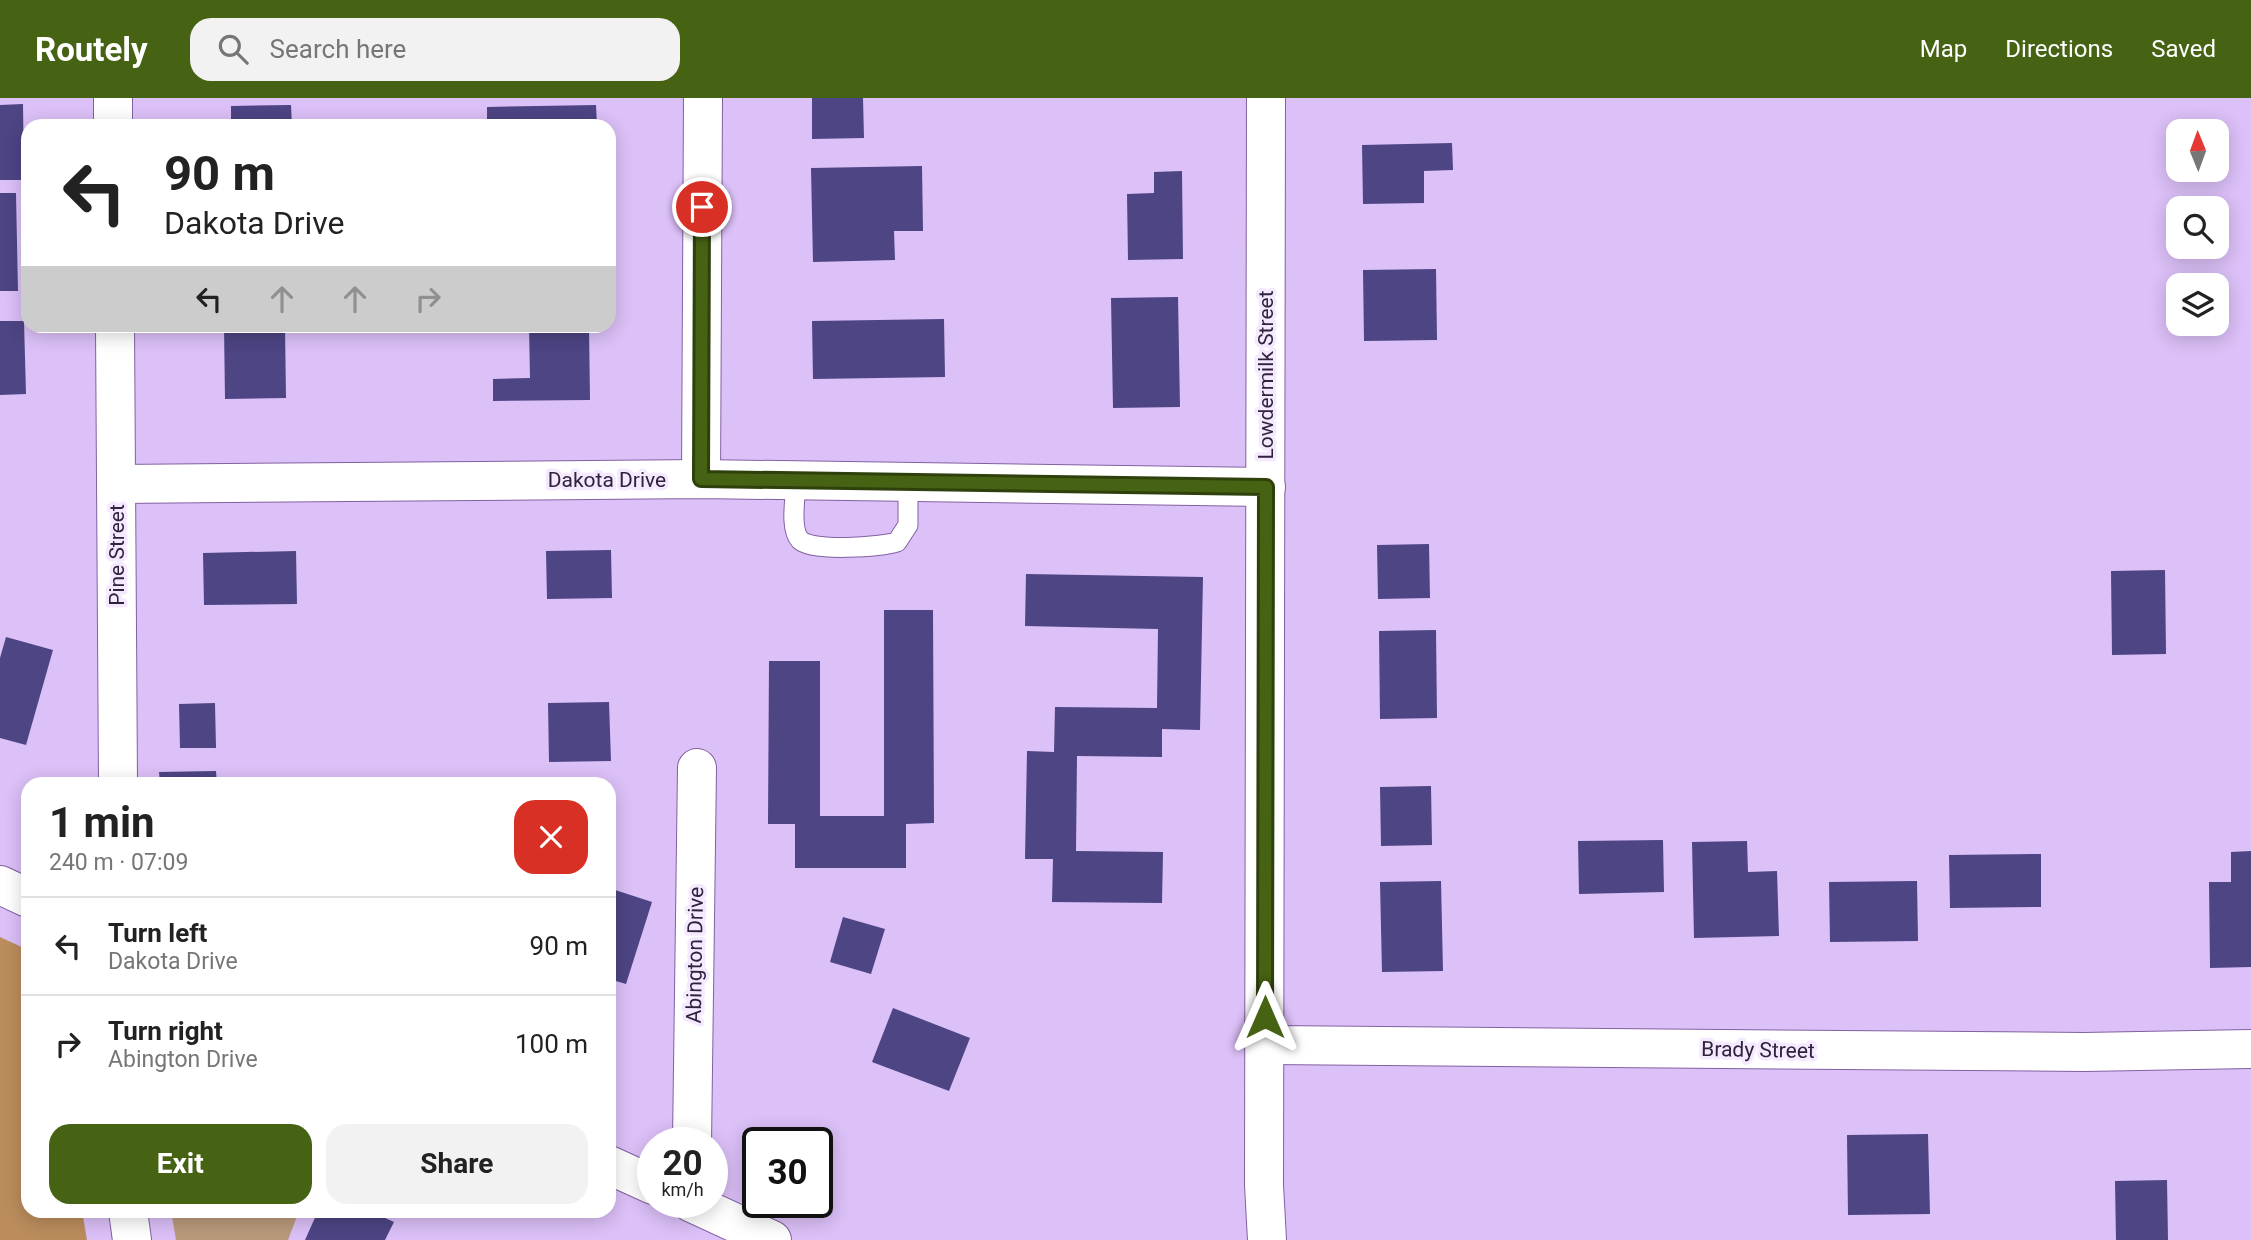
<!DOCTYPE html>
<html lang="en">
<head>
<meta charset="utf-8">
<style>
  :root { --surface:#fff; --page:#f2f2f2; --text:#222; --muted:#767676; --line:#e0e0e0; --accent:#466213 }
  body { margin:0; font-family:Roboto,sans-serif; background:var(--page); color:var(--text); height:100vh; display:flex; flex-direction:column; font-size:26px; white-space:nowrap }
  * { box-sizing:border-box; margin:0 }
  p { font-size:23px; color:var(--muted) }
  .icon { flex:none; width:38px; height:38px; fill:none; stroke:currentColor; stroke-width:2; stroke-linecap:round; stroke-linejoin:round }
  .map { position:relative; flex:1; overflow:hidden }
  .sheet { position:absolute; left:21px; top:679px; width:595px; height:441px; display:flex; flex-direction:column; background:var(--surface); border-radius:21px; box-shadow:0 4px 18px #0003 }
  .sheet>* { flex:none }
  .guide { position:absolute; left:21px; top:21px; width:595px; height:214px; border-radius:21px; box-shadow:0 4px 18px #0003; background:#fff; color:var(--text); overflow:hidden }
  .needle { width:46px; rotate:359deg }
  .buttons { position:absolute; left:2166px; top:21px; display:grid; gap:14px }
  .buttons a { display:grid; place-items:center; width:63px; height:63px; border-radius:14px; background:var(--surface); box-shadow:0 4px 18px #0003; font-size:35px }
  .speed { position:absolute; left:637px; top:1029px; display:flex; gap:14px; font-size:35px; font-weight:700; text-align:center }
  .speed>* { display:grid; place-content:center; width:91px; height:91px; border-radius:50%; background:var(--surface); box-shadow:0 4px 18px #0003; line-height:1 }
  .speed small { font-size:18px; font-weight:400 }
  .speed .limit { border:4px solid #111; border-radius:10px; background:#fff; color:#111 }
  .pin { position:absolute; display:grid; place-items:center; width:60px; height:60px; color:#fff; margin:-30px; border:4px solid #fff; border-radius:50%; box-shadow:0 2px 7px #0007 }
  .me { position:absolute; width:77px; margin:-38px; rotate:0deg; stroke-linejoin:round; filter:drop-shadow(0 0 5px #0008) }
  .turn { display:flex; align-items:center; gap:24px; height:147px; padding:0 28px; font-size:32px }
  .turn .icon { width:91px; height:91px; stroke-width:2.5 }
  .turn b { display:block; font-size:49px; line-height:60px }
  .lanes { display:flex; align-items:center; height:66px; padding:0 28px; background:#0003; justify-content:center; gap:35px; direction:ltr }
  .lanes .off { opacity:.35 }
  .round { display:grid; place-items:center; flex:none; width:74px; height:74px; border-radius:21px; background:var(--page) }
  .head { display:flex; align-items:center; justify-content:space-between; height:119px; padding:0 28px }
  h1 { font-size:42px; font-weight:700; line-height:52px }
  .primary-button { display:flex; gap:14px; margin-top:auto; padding:14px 28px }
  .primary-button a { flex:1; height:80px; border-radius:21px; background:var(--accent); color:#fff; font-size:28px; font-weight:700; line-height:80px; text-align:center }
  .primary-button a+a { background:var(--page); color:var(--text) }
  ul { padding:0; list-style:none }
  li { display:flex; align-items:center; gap:21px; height:98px; padding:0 28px; border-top:2px solid var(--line) }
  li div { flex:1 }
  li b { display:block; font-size:26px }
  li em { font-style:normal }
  header { display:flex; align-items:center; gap:42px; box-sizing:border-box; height:98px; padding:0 35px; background:var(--accent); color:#fff }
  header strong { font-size:33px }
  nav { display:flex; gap:38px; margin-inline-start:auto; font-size:24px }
  .search { width:490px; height:63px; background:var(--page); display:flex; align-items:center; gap:18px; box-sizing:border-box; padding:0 24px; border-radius:21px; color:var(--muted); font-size:26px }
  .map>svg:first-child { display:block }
</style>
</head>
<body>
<header>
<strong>Routely</strong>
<div class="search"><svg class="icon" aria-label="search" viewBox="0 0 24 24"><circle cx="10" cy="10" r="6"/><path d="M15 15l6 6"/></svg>Search here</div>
<nav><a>Map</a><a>Directions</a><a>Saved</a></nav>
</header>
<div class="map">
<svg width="2251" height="1142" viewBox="0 0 2251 1142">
  <rect width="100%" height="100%" fill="#dcc0f8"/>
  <path fill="#b99a7b" d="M171,1113H299L288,1142H176Z"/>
  <path fill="#bb8d5c" d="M0,839L28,852V1113H82L87,1142H0Z"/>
  <g fill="#4d4584">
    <path d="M812,0H863L864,40L812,41Z"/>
    <path d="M23,6L24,82H0V7Z"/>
    <path d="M291,7L292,28H231V8Z"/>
    <path d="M596,7L597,28H487V9Z"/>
    <path d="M1452,45L1453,72L1424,73V105L1363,106L1362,47Z"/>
    <path d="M922,68L923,133H894L895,162L813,164L811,70Z"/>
    <path d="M1182,73L1183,161L1128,162L1127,96L1154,95V74Z"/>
    <path d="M0,95H16L18,193H0Z"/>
    <path d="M1436,171L1437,242L1364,243L1363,172Z"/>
    <path d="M1178,199L1180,309L1113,310L1111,200Z"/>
    <path d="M944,221L945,279L813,281L812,223Z"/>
    <path d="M0,223H24L26,296L0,297Z"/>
    <path d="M224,228H285L286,300L225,301Z"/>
    <path d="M529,228H589L590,302L493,303V281L530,280Z"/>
    <path d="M1429,446L1430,500L1378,501L1377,447Z"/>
    <path d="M611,452L612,500L547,501L546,453Z"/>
    <path d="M296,453L297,506L204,507L203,455Z"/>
    <path d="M2165,472L2166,556L2112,557L2111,473Z"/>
    <path d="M1026,476L1203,479L1200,632L1162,631V659L1077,658L1076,753L1163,754L1162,805L1052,804L1053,761H1025L1027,653L1054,654L1055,609L1157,610L1158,531L1025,528Z"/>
    <path d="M884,512H933L934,725L906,726V770H795V726H768L769,563H820V718H884Z"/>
    <path d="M1436,532L1437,620L1380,621L1379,533Z"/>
    <path d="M6,539L53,552L26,647L0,640V560Z"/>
    <path d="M609,604L611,663L549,664L548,605Z"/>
    <path d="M215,605L216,650H180L179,606Z"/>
    <path d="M216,673L217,686H160L159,674Z"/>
    <path d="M1431,688L1432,747L1381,748L1380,689Z"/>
    <path d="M1663,742L1664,794L1579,796L1578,743Z"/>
    <path d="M1747,743L1748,774L1777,773L1779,838L1694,840L1692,744Z"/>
    <path d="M2251,753V869L2210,870L2209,784H2231V754Z"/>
    <path d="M2041,756V809L1950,810L1949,757Z"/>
    <path d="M1441,783L1443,873L1382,874L1380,784Z"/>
    <path d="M1917,783L1918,843L1830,844L1829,784Z"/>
    <path d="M609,790L652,804L626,886L609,881Z"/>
    <path d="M843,819L885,831L871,876L830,864Z"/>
    <path d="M893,910L970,940L949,993L872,964Z"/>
    <path d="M1928,1036L1930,1116L1848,1117L1847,1037Z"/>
    <path d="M2167,1082L2168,1142H2116L2115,1083Z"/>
    <path d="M318,1113H370L394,1124L385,1142H305Z"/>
  </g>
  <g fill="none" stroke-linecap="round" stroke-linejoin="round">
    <defs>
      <path id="lane" d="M796,383C796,398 789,430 800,442C812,454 881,449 897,444L908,427V384"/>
      <g id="street">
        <path d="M113,0V28"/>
        <path d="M1266,0L1264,1087L1267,1142"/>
        <path d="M115,228L118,686"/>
        <path d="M701,381L703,0"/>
        <path d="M117,386L701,381L1266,389"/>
        <path d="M1264,947L2084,954L2251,951"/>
        <path d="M692,1045L697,670"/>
        <path d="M128,1113L132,1142"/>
      </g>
      <g id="secondary">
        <path d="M0,787L28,800"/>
        <path d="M609,1067L653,1087"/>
        <path d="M690,1104L772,1142"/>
      </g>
    </defs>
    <use href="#lane" stroke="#8361a1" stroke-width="21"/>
    <use href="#street" stroke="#8361a1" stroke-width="40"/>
    <use href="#secondary" stroke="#8361a1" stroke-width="40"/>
    <use href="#lane" stroke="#fff" stroke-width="19"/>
    <use href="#street" stroke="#fff" stroke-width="38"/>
    <use href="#secondary" stroke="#fff" stroke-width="38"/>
  </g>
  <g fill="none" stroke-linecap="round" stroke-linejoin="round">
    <defs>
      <path id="route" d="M702,109L701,381L1266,389L1265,919"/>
    </defs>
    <use href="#route" stroke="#2e400c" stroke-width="18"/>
    <use href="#route" stroke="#466213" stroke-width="12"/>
  </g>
  <g text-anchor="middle" stroke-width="7" stroke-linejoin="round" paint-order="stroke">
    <g font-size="21" fill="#30223d" stroke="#f4e9ff">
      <text transform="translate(1266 277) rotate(-90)" y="7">Lowdermilk Street</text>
      <text x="607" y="389">Dakota Drive</text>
      <text transform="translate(117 457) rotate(-90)" y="7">Pine Street</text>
      <text transform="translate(695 857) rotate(-89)" y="7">Abington Drive</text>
      <text transform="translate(1758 952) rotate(1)" y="7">Brady Street</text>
    </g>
  </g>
</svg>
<div class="buttons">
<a><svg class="needle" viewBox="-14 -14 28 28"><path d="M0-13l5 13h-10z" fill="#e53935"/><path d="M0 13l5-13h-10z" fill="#767676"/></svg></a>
<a><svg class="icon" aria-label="search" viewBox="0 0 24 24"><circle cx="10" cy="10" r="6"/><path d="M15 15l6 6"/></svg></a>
<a><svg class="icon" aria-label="layers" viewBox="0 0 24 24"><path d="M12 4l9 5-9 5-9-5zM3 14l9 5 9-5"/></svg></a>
</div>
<div class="speed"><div>20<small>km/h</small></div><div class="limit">30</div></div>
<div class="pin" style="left:702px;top:109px;background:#d93025"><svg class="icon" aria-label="arrive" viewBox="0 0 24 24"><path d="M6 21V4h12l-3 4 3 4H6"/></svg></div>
<svg class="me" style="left:1265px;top:919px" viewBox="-20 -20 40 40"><path d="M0-17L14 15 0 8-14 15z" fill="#466213" stroke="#fff" stroke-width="4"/></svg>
<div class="guide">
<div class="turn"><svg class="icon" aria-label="left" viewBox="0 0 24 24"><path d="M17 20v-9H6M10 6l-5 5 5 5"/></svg><div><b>90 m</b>Dakota Drive</div></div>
<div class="lanes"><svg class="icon" aria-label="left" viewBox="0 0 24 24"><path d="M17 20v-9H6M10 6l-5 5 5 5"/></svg><svg class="icon off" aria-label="ahead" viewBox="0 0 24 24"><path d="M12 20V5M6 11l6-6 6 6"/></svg><svg class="icon off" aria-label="ahead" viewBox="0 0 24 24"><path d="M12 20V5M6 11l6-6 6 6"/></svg><svg class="icon off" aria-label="right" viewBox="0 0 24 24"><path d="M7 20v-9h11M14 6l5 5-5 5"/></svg></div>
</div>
<section class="sheet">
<div class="head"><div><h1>1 min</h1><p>240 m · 07:09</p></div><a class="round" style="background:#d93025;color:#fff"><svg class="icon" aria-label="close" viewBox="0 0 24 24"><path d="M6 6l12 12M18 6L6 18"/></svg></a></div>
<ul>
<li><svg class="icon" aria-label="left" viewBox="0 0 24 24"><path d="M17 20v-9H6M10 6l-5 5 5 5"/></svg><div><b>Turn left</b><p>Dakota Drive</p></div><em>90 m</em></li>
<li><svg class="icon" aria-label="right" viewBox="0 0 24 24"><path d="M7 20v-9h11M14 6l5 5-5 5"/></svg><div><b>Turn right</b><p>Abington Drive</p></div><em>100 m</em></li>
</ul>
<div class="primary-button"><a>Exit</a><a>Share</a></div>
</section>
</div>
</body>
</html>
